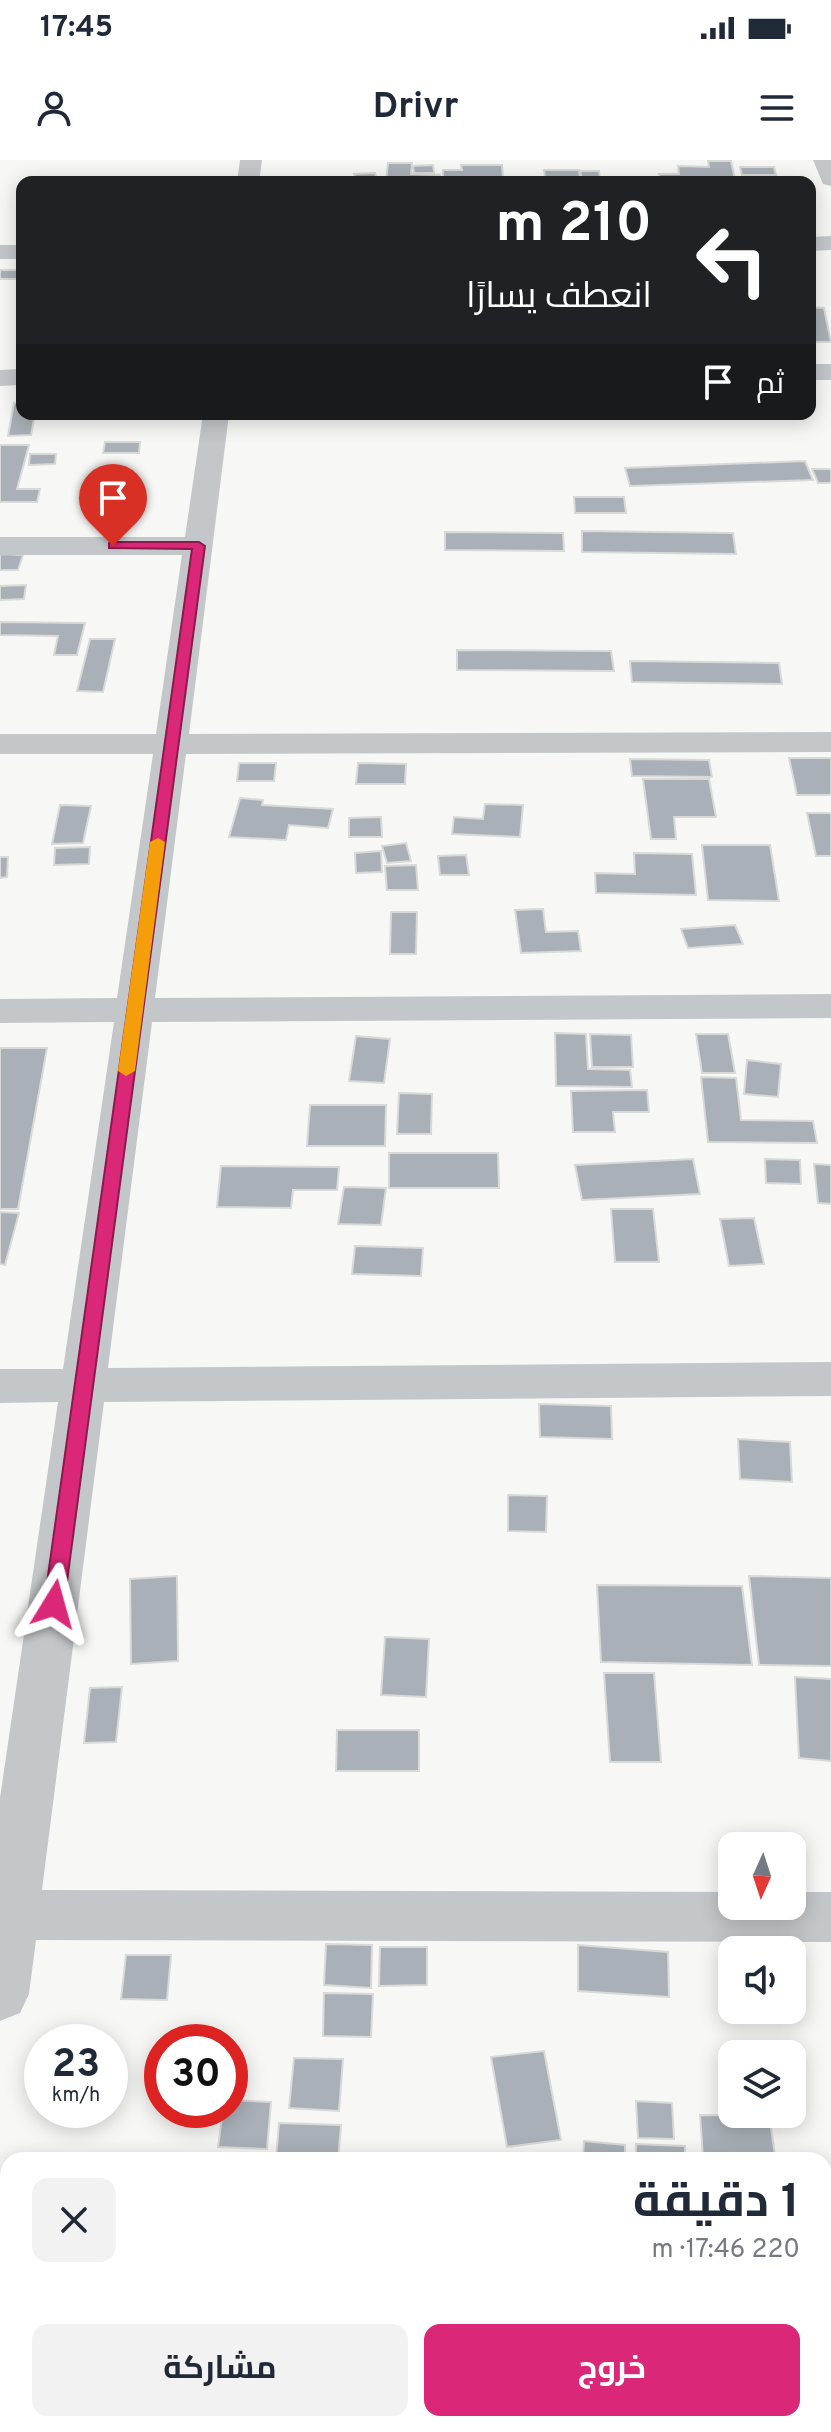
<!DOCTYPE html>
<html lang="ar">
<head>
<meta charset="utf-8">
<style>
  :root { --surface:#fff; --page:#f2f2f3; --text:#1f2937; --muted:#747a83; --accent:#db2777 }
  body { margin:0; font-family:Overpass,Cairo,sans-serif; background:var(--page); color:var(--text); direction:rtl; height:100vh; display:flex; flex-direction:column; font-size:30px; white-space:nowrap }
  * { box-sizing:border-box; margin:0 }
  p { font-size:26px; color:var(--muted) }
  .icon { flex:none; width:44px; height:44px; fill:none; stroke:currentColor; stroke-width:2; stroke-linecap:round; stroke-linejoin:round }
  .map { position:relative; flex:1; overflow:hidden; direction:ltr }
  .side { position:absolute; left:0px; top:1992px; width:832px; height:280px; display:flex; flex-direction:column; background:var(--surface); border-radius:24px 24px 0 0; box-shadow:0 4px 20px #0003; direction:rtl }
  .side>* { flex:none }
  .guide { position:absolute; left:16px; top:16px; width:800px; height:244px; border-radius:16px; box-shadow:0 4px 20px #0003; direction:rtl; background:#202124; color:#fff; overflow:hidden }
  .needle { width:52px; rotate:183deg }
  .fabs { position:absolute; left:718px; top:1672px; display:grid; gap:16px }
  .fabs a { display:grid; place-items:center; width:88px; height:88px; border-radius:16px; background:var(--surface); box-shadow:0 4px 20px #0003; font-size:40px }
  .speed { position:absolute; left:24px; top:1864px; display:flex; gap:16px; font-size:40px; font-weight:700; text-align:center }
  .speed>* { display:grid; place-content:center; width:104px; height:104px; border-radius:50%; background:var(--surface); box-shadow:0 4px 20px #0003; line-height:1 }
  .speed small { font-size:20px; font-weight:400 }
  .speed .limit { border:12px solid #d22; background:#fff; color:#111 }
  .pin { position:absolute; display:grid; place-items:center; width:68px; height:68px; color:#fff; margin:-82px -34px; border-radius:50% 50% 50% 0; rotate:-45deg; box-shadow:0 0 8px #0007 }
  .pin .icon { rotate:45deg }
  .me { position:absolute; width:88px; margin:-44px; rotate:8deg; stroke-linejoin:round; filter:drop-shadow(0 0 6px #0008) }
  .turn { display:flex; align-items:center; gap:28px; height:168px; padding:0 32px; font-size:36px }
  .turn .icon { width:104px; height:104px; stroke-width:2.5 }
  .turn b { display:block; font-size:56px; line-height:68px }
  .then { display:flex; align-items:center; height:76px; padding:0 32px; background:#0003; gap:16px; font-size:30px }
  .round { display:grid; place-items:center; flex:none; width:84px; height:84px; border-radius:16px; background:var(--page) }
  .overview { display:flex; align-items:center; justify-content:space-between; height:136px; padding:0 32px }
  h1 { font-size:48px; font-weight:700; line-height:60px }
  .action { display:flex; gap:16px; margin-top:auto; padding:16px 32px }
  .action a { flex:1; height:92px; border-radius:16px; background:var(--accent); color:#fff; font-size:32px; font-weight:700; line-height:92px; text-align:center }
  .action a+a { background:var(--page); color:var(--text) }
  .status { display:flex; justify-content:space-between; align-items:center; height:56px; padding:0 40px; background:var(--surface); direction:ltr }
  .status svg { height:22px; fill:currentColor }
  header { display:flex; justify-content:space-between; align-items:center; height:104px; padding:0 32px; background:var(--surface); font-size:36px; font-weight:700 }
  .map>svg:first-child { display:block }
</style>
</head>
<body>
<div class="status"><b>17:45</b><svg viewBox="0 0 49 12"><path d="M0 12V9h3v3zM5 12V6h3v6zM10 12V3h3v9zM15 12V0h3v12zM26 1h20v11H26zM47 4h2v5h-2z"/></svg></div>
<header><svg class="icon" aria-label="menu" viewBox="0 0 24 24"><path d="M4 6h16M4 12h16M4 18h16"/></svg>Drivr<svg class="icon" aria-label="person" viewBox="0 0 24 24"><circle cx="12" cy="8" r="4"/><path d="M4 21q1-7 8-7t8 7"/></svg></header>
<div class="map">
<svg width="831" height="2272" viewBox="0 0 831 2272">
  <rect width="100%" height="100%" fill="#f7f8f5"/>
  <g fill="#a9b0b7" stroke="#d9d9d7" stroke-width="2">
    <path d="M708,1H731L735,20H660L659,14H679L678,6L709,7Z"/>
    <path d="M388,3H412L411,14L440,15V22H386Z"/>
    <path d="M433,5L434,13H414L413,6Z"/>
    <path d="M461,5H502L503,20H443V10H462Z"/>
    <path d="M740,7H774L776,15H742Z"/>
    <path d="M544,10H579L580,18H545Z"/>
    <path d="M580,11H599L600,21H582Z"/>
    <path d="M375,13L377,20L356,21L354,14Z"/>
    <rect x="0" y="110" width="22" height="9"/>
    <path d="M810,147L824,148L831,182H810Z"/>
    <path d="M14,243H22V254H35L31,275L8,276Z"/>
    <path d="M105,282H140L139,293H103Z"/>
    <path d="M0,285H29L17,329H40L37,342H0Z"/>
    <path d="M30,294H56L55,304L29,305Z"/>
    <path d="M805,301L813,320L630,326L625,308Z"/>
    <path d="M812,309H831V323H818Z"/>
    <path d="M574,337H624L626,353H575Z"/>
    <path d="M582,371L733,373L736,394L582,392Z"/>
    <path d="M445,372L563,373L564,391L445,390Z"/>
    <path d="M0,394L23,395L18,410H0Z"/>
    <path d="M26,425L24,439L0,440V426Z"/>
    <path d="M0,462L85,463L77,495H54L58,476L0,475Z"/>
    <path d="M90,479H115L103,532L77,531Z"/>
    <path d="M457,490L611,491L614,511L457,510Z"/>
    <path d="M630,501L779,503L782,524L632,522Z"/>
    <path d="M789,598H831V635H797Z"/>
    <path d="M630,599L709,600L712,617L632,616Z"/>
    <path d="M239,603H276L274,621H237Z"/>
    <path d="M358,603L406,604L405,624H356Z"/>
    <path d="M643,619H709L716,657H674L676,679H651Z"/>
    <path d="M240,638L263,640L262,645L333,649L328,668L289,665L286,680L229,677Z"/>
    <path d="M485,644L523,645L520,677L452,674L454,657L483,659Z"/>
    <path d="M60,645L91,646L83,683L52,684Z"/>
    <path d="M807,653H831V696H816Z"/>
    <path d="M381,657L382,677H349V658Z"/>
    <path d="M406,683L411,701L387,703L382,686Z"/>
    <path d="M702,685H770L779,741L708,740Z"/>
    <path d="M90,687L89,704L54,705L55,688Z"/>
    <path d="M381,691L382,712L356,713L355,693Z"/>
    <path d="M634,693L692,694L696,735L596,733L595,713L635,714Z"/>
    <path d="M466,695L469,715H440L438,696Z"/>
    <path d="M0,697H8L7,717L0,718Z"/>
    <path d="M416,705L418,730H387L385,706Z"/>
    <path d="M543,749L546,772L578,771L581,791L521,793L515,750Z"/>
    <path d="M391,752H417L416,794H390Z"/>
    <path d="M735,765L743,784L688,788L681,769Z"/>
    <path d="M555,873L586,874L588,909L630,910L632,927L556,926Z"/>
    <path d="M590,874L631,875L633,907H592Z"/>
    <path d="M696,874H728L735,913H702Z"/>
    <path d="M356,876L390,879L384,923L349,921Z"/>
    <path d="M0,888H47L18,1049H0Z"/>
    <path d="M747,900L781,904L778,937L744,934Z"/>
    <path d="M701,917L736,918L741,960L813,961L817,983L708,982Z"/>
    <path d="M647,930L649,952H613L615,972H573L571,931Z"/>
    <path d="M399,933L432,934L431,974H397Z"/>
    <path d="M310,945H386L385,986H307Z"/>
    <path d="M389,993H498L499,1028H389Z"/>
    <path d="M693,999L700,1034L582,1040L575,1005Z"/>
    <path d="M765,999L800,1000L801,1024L766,1023Z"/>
    <path d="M814,1004L831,1005V1044L818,1043Z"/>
    <path d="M221,1006L339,1007L337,1030H293L291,1048L217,1047Z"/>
    <path d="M344,1027L386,1028L381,1065L338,1064Z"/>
    <path d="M611,1049H653L659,1102H615Z"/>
    <path d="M0,1052L19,1053L5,1105L0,1104Z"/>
    <path d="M754,1058L764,1104L729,1106L720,1059Z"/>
    <path d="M355,1086L423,1088L421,1116L352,1114Z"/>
    <path d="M539,1244L611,1246L612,1279L540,1277Z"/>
    <path d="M738,1279L790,1282L792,1322L740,1319Z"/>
    <path d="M508,1335L547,1336L546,1372L508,1371Z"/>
    <path d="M177,1416L178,1501L131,1504L130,1419Z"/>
    <path d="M749,1416L831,1418V1506L759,1505Z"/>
    <path d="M597,1425L742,1426L752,1505L601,1502Z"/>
    <path d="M385,1477L429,1479L426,1537L381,1535Z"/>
    <path d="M604,1513H654L661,1602H610Z"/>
    <path d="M795,1517L831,1519V1601L799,1598Z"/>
    <path d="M122,1527L116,1582L84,1583L90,1528Z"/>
    <path d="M337,1570H419V1611H336Z"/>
    <path d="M326,1784L372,1785L371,1828L324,1825Z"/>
    <path d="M578,1785L668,1792L669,1837L578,1831Z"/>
    <path d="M380,1787H427V1825L379,1826Z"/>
    <path d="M126,1795H171L167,1840L121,1839Z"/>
    <path d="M324,1833L373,1834L371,1877L323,1876Z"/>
    <path d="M544,1891L561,1980L507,1987L491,1897Z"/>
    <path d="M294,1898L343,1899L339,1951L289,1948Z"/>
    <path d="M230,1940L271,1942L267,1989L218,1987L223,1950H230Z"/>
    <path d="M636,1941L672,1943L674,1979L638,1978Z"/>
    <path d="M700,1955L769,1956L775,1995L703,1996Z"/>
    <path d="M279,1963L341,1965L338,2000L276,1998Z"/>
    <path d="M584,1981L625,1985V2000H583Z"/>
    <path d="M636,1984L685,1986V2000H636Z"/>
  </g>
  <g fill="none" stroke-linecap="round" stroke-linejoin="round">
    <g fill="#c3c7ca" fill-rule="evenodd">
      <path d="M240,0H262L259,22H237Z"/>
      <path d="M813,0H831V26L823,24Z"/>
      <path d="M831,76V90L810,91V77Z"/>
      <rect x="0" y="85" width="22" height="14"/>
      <rect x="810" y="204" width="21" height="16"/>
      <path d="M22,209V225L0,226V210Z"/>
      <path d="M203,254H229L189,574L831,572V592L186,594L155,838L831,834V858L152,862L108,1208L831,1202V1236L104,1242L42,1730L732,1732V1746H792V1732H831V1782L36,1780L29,1834L20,1853L0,1861V1638L58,1242L0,1243V1209H63L114,862L0,863V839L117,838L153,594H0V574H156L182,395H0V377H185Z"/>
    </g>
  </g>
  <path fill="#db2777" stroke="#8e194d" stroke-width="2" d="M113,382H199L205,386L64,1444L54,1452L44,1444L192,389L109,388V383Z"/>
  <path fill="#f59e0b" d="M158,678L165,682L135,911L126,916L118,911L150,682Z"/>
</svg>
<div class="fabs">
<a><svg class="needle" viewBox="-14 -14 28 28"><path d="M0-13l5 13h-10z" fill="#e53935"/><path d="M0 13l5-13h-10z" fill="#747a83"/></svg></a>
<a><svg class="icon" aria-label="sound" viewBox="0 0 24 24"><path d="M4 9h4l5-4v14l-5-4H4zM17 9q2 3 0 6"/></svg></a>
<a><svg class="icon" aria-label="layers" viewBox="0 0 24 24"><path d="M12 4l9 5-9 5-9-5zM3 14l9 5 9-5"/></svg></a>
</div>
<div class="speed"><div>23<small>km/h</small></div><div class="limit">30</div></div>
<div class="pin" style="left:113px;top:386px;background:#d93025"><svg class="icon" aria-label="arrive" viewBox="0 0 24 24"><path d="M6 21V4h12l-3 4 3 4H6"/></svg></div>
<svg class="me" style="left:54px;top:1444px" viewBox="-20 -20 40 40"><path d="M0-17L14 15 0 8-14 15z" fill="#db2777" stroke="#fff" stroke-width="4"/></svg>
<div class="guide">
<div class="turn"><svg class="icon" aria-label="left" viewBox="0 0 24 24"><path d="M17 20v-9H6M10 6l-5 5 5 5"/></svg><div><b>210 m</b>انعطف يسارًا</div></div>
<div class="then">ثم<svg class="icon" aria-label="arrive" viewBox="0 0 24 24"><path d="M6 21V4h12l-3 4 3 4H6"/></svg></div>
</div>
<section class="side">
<div class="overview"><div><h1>1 دقيقة</h1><p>220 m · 17:46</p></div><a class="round"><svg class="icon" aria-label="close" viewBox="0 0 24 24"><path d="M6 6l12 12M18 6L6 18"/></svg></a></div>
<div class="action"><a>خروج</a><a>مشاركة</a></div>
</section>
</div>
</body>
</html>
